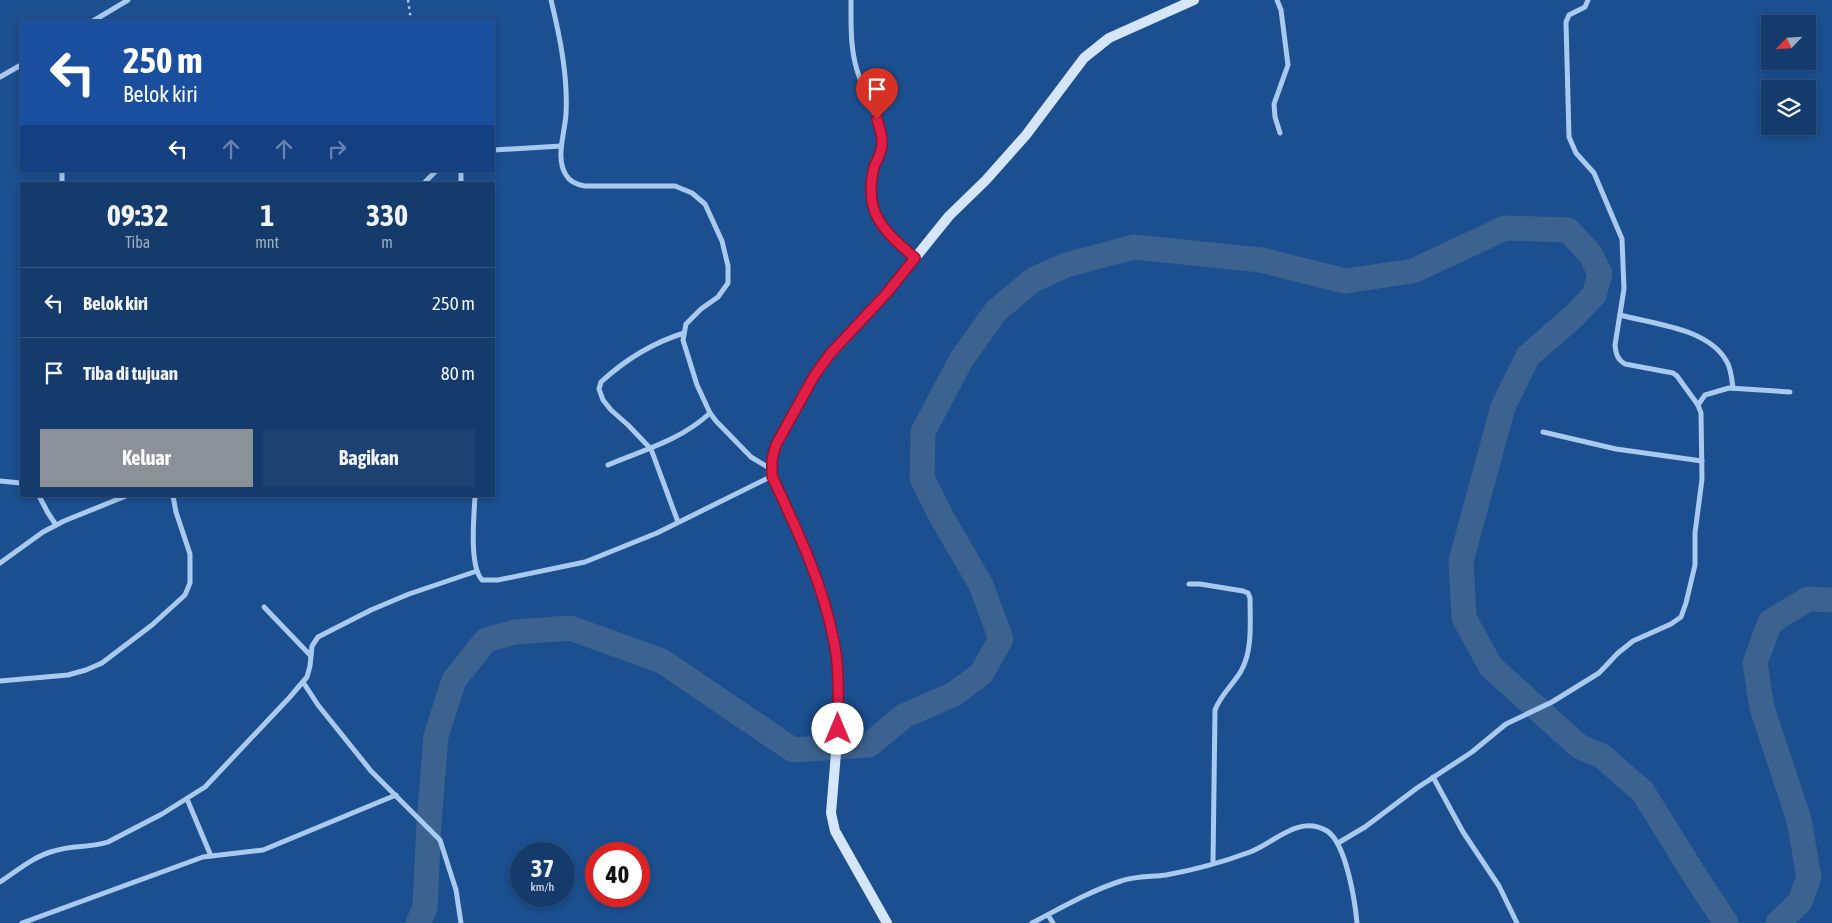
<!DOCTYPE html>
<html lang="id">
<head>
<meta charset="utf-8">
<style>
  :root { --surface:#143b6b; --page:#1d4271; --text:#f1f3f6; --muted:#9dadc1; --line:#33557e; --accent:#8c9099 }
  body { margin:0; font-family:"Asap Condensed",sans-serif; background:var(--page); color:var(--text); height:100vh; display:flex; flex-direction:column; font-size:19px; white-space:nowrap }
  * { box-sizing:border-box; margin:0 }
  p { font-size:16px; color:var(--muted) }
  .icon { flex:none; width:28px; height:28px; fill:none; stroke:currentColor; stroke-width:2; stroke-linecap:round; stroke-linejoin:round }
  .map { position:relative; flex:1; overflow:hidden }
  .panel { position:absolute; left:20px; top:182px; width:475px; height:315px; display:flex; flex-direction:column; background:var(--surface); border-radius:0px; box-shadow:0 2px 8px #0003,0 0 0 1px var(--line) }
  .panel>* { flex:none }
  .guide { position:absolute; left:20px; top:20px; width:475px; height:152px; border-radius:0px; box-shadow:0 2px 8px #0003,0 0 0 1px var(--line); background:#1a4fa0; color:#fff; overflow:hidden }
  .needle { width:32px; rotate:245deg }
  .tools { position:absolute; left:1761px; top:15px; display:grid; gap:10px }
  .tools a { display:grid; place-items:center; width:55px; height:55px; border-radius:0px; background:var(--surface); box-shadow:0 2px 8px #0003,0 0 0 1px var(--line); font-size:25px }
  .speed { position:absolute; left:510px; top:842px; display:flex; gap:10px; font-size:25px; font-weight:700; text-align:center }
  .speed>* { display:grid; place-content:center; width:65px; height:65px; border-radius:50%; background:var(--surface); box-shadow:0 2px 8px #0003,0 0 0 1px var(--line); line-height:1 }
  .speed small { font-size:12px; font-weight:400 }
  .speed .limit { border:8px solid #d22; background:#fff; color:#111 }
  .pin { position:absolute; display:grid; place-items:center; width:42px; height:42px; color:#fff; margin:-51px -21px; border-radius:50% 50% 50% 0; rotate:-45deg; box-shadow:0 0 5px #0007 }
  .pin .icon { rotate:45deg }
  .me { position:absolute; width:55px; margin:-28px; rotate:0deg; stroke-linejoin:round; filter:drop-shadow(0 0 4px #0008) }
  .turn { display:flex; align-items:center; gap:18px; height:105px; padding:0 20px; font-size:22px }
  .turn .icon { width:65px; height:65px; stroke-width:2.5 }
  .turn b { display:block; font-size:35px; line-height:42px }
  .lanes { display:flex; align-items:center; height:48px; padding:0 20px; background:#0003; justify-content:center; gap:25px; direction:ltr }
  .lanes .off { opacity:.35 }
  .eta { display:flex; justify-content:space-evenly; align-items:center; height:85px; text-align:center }
  .eta b { font-size:30px; font-weight:700; line-height:35px }
  .button { display:flex; gap:10px; margin-top:auto; padding:10px 20px }
  .button a { flex:1; height:58px; border-radius:0px; background:var(--accent); color:#fff; font-size:20px; font-weight:700; line-height:58px; text-align:center }
  .button a+a { background:var(--page); color:var(--text) }
  ul { padding:0; list-style:none }
  li { display:flex; align-items:center; gap:15px; height:70px; padding:0 20px; border-top:1px solid var(--line) }
  li div { flex:1 }
  li b { display:block; font-size:19px }
  li em { font-style:normal }
  .map>svg:first-child { display:block }
</style>
</head>
<body>
<div class="map">
<svg width="1832" height="923" viewBox="0 0 1832 923">
  <rect width="100%" height="100%" fill="#1b4f8f"/>
  <g fill="none" stroke-linecap="round" stroke-linejoin="round">
    <g stroke="#3c6290" stroke-width="25">
      <path d="M418,923L425,908L429,823L436,736L454,680L486,640L515,632L570,628L662,661L793,750L869,745L904,716L954,694L981,674L1001,639L981,585L941,516L922,478L923,432L961,360L996,311L1033,280L1066,265L1134,247L1261,260L1345,281L1413,271L1505,228L1568,230L1591,255L1600,274L1594,295L1574,316L1528,356L1503,407L1461,561L1464,618L1491,667L1580,747L1602,756L1643,792L1695,876L1726,923"/>
      <path d="M1778,923L1800,902L1809,877L1799,820L1762,708L1755,663L1770,622L1808,599L1832,600"/>
    </g>
    <path stroke="#a9c9ee" stroke-width="2.5" stroke-dasharray="2.5 4" stroke-linecap="butt" d="M408,0L411,21"/>
    <g stroke="#a9c9ee" stroke-width="5">
      <path d="M551,0C560,37 568,76 566,114C565,133 555,158 566,175C570,182 578,185 585,186H675L692,193L705,204L722,241L728,266V283L718,297L701,309L686,324L683,340L697,385L710,413L716,421L751,457L771,469"/>
      <path d="M851,0C851,26 850,52 859,76C865,96 877,113 881,133C884,147 878,154 875,167C863,213 883,230 915,258"/>
      <path d="M1277,0L1281,10L1288,65L1274,104L1275,117L1280,133"/>
      <path d="M93,21L128,0"/>
      <path d="M0,77L21,65"/>
      <path d="M494,150L561,146"/>
      <path d="M62,171V184"/>
      <path d="M423,184L436,171"/>
      <path d="M461,184V171"/>
      <path d="M1620,315C1653,324 1709,328 1727,362C1731,369 1732,380 1733,388"/>
      <path d="M1698,405L1705,395L1729,388L1790,392"/>
      <path d="M1543,432L1616,449L1702,461"/>
      <path d="M608,465C644,450 681,440 710,413"/>
      <path d="M0,481L21,483"/>
      <path d="M39,496L48,513L56,525"/>
      <path d="M475,496C474,516 469,566 482,580H498L585,562L657,533L772,476"/>
      <path d="M678,522L651,449L628,425L611,410L603,400L599,389L601,382C626,359 652,343 684,333"/>
      <path d="M0,563L43,532L64,521L126,496"/>
      <path d="M1189,584H1200L1243,591L1248,593L1250,598C1250,621 1253,650 1241,671C1233,685 1221,694 1215,710L1213,863"/>
      <path d="M264,607L311,656"/>
      <path d="M0,681L68,675L86,670L102,663L152,625L185,595L190,583V554L176,512L173,496"/>
      <path d="M303,682L318,705L371,771L440,840L456,890L461,923"/>
      <path d="M1433,777L1463,832L1499,886L1517,923"/>
      <path d="M187,799L211,856"/>
      <path d="M1338,843L1365,827L1417,788L1472,752L1506,724L1552,702L1599,673L1618,653L1633,641L1671,624L1681,617L1686,603L1695,565V533L1702,479L1701,413L1698,405L1677,376L1673,373L1625,364C1617,359 1616,354 1615,345L1624,289L1622,239L1594,173L1576,153L1569,137L1566,22L1569,15L1585,7L1588,0"/>
      <path d="M0,882C17,871 34,856 54,851C72,845 90,848 108,842L162,814L205,787L289,698L307,677L310,666L312,646L318,637L371,610L409,594L477,571"/>
      <path d="M1048,915L1053,923"/>
      <path d="M22,923L203,857L263,850L396,795"/>
      <path d="M1032,923C1061,908 1090,891 1121,881C1135,876 1151,877 1166,875C1194,870 1223,862 1250,852C1274,843 1299,814 1327,831C1346,843 1355,901 1357,923"/>
    </g>
    <path stroke="#d6e6fa" stroke-width="10" d="M887,923L835,831L831,813L838,729V674L834,638L822,593L800,536L772,476V459L776,445L814,376L830,355L886,294L949,216L986,180L1026,135L1084,58L1109,38L1194,0"/>
  </g>
  <g fill="none" stroke-linecap="round" stroke-linejoin="round">
    <defs>
      <path id="route" d="M838,729C838,698 840,667 833,637C822,581 796,528 772,476V459L776,445L814,376L830,354L886,294L915,258C883,230 863,213 874,167C876,162 879,157 880,153C885,141 880,130 877,119"/>
    </defs>
    <use href="#route" stroke="#92132f" stroke-width="12"/>
    <use href="#route" stroke="#e11d48" stroke-width="9"/>
  </g>
</svg>
<div class="tools">
<a><svg class="needle" viewBox="-14 -14 28 28"><path d="M0-13l5 13h-10z" fill="#e53935"/><path d="M0 13l5-13h-10z" fill="#9dadc1"/></svg></a>
<a><svg class="icon" aria-label="layers" viewBox="0 0 24 24"><path d="M12 4l9 5-9 5-9-5zM3 14l9 5 9-5"/></svg></a>
</div>
<div class="speed"><div>37<small>km/h</small></div><div class="limit">40</div></div>
<div class="pin" style="left:877px;top:119px;background:#d93025"><svg class="icon" aria-label="arrive" viewBox="0 0 24 24"><path d="M6 21V4h12l-3 4 3 4H6"/></svg></div>
<svg class="me" style="left:838px;top:729px" viewBox="-20 -20 40 40"><circle r="19" fill="#fff"/><path d="M0-13L10 11 0 6-10 11z" fill="#e11d48"/></svg>
<div class="guide">
<div class="turn"><svg class="icon" aria-label="left" viewBox="0 0 24 24"><path d="M17 20v-9H6M10 6l-5 5 5 5"/></svg><div><b>250 m</b>Belok kiri</div></div>
<div class="lanes"><svg class="icon" aria-label="left" viewBox="0 0 24 24"><path d="M17 20v-9H6M10 6l-5 5 5 5"/></svg><svg class="icon off" aria-label="ahead" viewBox="0 0 24 24"><path d="M12 20V5M6 11l6-6 6 6"/></svg><svg class="icon off" aria-label="ahead" viewBox="0 0 24 24"><path d="M12 20V5M6 11l6-6 6 6"/></svg><svg class="icon off" aria-label="right" viewBox="0 0 24 24"><path d="M7 20v-9h11M14 6l5 5-5 5"/></svg></div>
</div>
<section class="panel">
<div class="eta">
<div><b>09:32</b><p>Tiba</p></div>
<div><b>1</b><p>mnt</p></div>
<div><b>330</b><p>m</p></div>
</div>
<ul>
<li><svg class="icon" aria-label="left" viewBox="0 0 24 24"><path d="M17 20v-9H6M10 6l-5 5 5 5"/></svg><div><b>Belok kiri</b></div><em>250 m</em></li>
<li><svg class="icon" aria-label="arrive" viewBox="0 0 24 24"><path d="M6 21V4h12l-3 4 3 4H6"/></svg><div><b>Tiba di tujuan</b></div><em>80 m</em></li>
</ul>
<div class="button"><a>Keluar</a><a>Bagikan</a></div>
</section>
</div>
</body>
</html>
